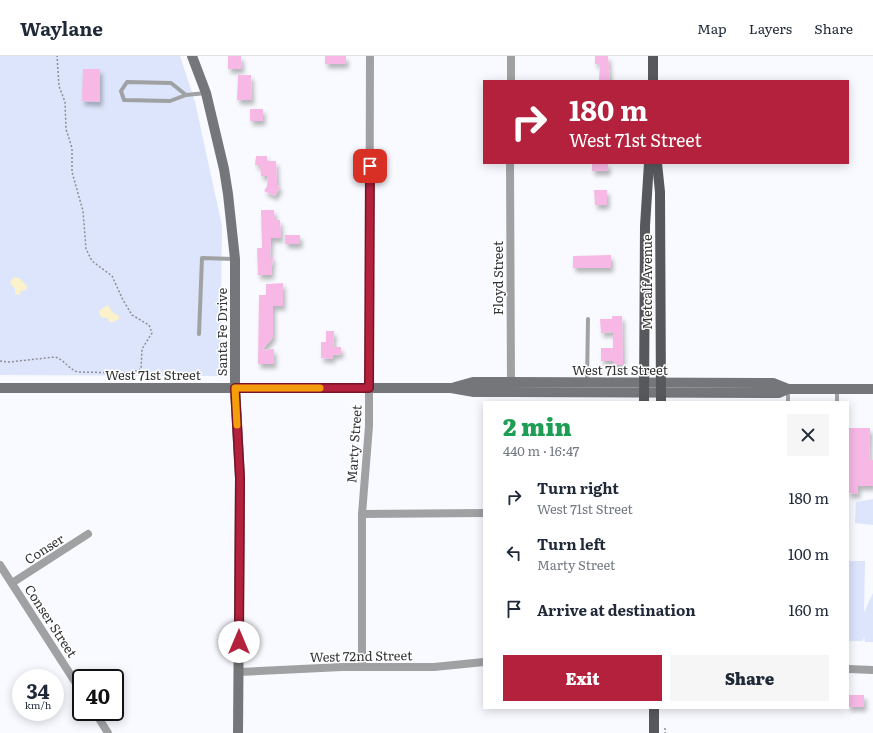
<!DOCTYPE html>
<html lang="en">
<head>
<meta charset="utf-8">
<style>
  :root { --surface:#fff; --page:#f6f6f7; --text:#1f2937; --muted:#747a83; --line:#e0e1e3; --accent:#b3213c }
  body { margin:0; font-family:Literata,serif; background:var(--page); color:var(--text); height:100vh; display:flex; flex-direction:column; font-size:15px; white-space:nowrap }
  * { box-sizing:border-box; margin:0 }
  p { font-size:13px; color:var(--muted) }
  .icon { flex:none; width:22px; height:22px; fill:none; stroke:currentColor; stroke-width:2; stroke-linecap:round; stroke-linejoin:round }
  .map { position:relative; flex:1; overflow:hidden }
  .sheet { position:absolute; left:483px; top:345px; width:366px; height:308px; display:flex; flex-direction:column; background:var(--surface); border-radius:0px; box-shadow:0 2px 10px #0003 }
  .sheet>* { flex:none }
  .top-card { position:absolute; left:483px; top:24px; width:366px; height:84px; border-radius:0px; box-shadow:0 2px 10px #0003; background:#b3213c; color:#fff; overflow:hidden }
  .speed { position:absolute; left:12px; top:613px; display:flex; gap:8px; font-size:20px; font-weight:700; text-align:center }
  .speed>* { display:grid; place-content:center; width:52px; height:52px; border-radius:50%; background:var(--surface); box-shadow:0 2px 10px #0003; line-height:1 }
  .speed small { font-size:10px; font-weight:400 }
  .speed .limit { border:2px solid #111; border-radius:6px; background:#fff; color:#111 }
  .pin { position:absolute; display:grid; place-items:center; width:34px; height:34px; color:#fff; margin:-17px; border-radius:8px; box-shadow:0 2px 6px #0006 }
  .me { position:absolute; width:44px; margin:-22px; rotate:0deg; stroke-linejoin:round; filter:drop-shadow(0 0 3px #0008) }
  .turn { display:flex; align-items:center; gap:14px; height:84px; padding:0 20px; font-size:18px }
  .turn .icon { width:52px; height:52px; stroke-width:2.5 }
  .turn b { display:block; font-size:28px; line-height:34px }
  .round { display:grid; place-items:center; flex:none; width:42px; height:42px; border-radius:0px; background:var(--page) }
  .headline { display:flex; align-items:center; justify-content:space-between; height:68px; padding:0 20px }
  h1 { font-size:24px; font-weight:800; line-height:30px; color:#1e9e55 }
  .button { display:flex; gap:8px; margin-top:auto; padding:8px 20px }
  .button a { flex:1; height:46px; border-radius:0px; background:var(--accent); color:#fff; font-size:16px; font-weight:800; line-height:46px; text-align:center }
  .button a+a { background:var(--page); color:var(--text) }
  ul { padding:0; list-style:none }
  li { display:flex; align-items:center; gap:12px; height:56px; padding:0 20px }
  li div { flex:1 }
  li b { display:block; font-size:15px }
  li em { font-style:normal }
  header { display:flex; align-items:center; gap:24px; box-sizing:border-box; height:56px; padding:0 20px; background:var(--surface); border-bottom:1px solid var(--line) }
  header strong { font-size:19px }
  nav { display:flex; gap:22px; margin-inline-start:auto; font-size:14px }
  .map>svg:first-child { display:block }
</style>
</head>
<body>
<header>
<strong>Waylane</strong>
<nav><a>Map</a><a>Layers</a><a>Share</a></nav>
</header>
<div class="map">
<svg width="873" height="677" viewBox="0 0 873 677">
  <defs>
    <filter id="shadow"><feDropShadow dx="2.5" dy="4.5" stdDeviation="2" flood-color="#0004"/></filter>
  </defs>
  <rect width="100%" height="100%" fill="#f8faff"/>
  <g fill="#dce5fb">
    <path d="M0,0H180L195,46L222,170L220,320L0,319Z"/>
    <path d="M873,443V469L855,467L856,446Z"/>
    <path d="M848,505H865L864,556L873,537V586H865L864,580L863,585H848Z"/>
  </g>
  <g fill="#fbf1cb">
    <path d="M15,221L19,222L27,230L26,234L21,235L19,239L15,238V233L10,227L11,224Z"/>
    <path d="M108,249L112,256L119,260V263L113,266H109L108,262H102L99,257L100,254Z"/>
  </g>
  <g fill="#f7b8e6" filter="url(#shadow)">
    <path d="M228,0H241L242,13H228Z"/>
    <rect x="325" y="0" width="21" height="8"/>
    <path d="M595,0H608L610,25H599L600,8H595Z"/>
    <path d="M83,13H100V46L82,45Z"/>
    <path d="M238,19H251L252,44H237Z"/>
    <rect x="250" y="53" width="13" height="12"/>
    <path d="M256,100H267V105H276L277,129L280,131L275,140L264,135L267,130L268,120H261L260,109H255Z"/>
    <rect x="592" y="107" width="16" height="8"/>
    <path d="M594,134H607V149H595Z"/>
    <path d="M261,154H274L275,164H280L281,182H271L270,201H273L271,219H258L257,192H262Z"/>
    <rect x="285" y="179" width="15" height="9"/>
    <path d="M611,199V212H573V200Z"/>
    <path d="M283,227V250H273V281L262,294L274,293V308H258L259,239H266V228Z"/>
    <path d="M612,260H622L623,309H613V305H601V292H613V276L601,277L600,263H612Z"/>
    <path d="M326,275H334L333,291H341V298L333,299L332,303L321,302V286H326Z"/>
    <path d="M848,372H870L869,404H873V430H858V438L848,437Z"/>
    <rect x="848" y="639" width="16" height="12"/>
  </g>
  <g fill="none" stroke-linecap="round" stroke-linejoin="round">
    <g stroke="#8e8f92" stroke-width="1.5" stroke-dasharray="2 2" stroke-linecap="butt">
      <path d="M0,305L9,306L55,301C65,304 68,313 78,316L131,317L141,313L142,293L152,277L149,269L132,259L123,244L112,220L92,205L86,193L83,155L72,116V92L66,73L65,46L59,30L57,0"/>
      <path d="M665,672V677"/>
    </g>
    <g stroke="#a0a1a3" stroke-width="4">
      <path d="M186,39L170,45L124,44L121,35L127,26L171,27L186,39L206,37"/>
      <path d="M199,278L202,202L234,203"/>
      <path d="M587,326L588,263"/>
      <path d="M788,346V334"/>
      <path d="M837,346V333"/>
    </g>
    <g stroke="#a0a1a3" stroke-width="8">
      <path d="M511,25V0"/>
      <path d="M510,107L511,332"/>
      <path d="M362,458L484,457"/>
      <path d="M0,509L81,635"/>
      <path d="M12,527L88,478"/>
      <path d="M362,611V458L369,370V332L370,0"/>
      <path d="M848,613L873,614"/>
      <path d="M239,616L342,611H434L484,606"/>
      <path d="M95,656L108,677"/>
    </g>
    <g stroke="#757679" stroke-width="10">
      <path d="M192,0L206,37L224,113L228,138L235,203V332L240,422L238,677"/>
      <path d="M455,331L473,326L773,327L788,333"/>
      <path d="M0,332H451L474,336L779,337L788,333H873"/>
    </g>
    <g stroke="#57585b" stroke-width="10">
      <path d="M653,25V0"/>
      <path d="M657,107L660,136L661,346"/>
      <path d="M644,346L645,170L649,107"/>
      <path d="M654,652V677"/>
    </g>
  </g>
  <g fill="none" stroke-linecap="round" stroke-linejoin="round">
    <defs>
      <path id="route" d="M239,586L240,422L235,332H369L370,110"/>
    </defs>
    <use href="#route" stroke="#741527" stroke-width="10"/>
    <use href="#route" stroke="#b3213c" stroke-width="7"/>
    <path stroke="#f59e0b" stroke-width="7" d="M237,369L235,332H320"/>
  </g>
  <g text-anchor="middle" stroke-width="3" stroke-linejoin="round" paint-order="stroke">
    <g font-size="13" fill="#343436" stroke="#fff">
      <text transform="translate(498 222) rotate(-90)" y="5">Floyd Street</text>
      <text transform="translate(647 226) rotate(-90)" y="5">Metcalf Avenue</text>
      <text transform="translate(222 276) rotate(-90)" y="5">Santa Fe Drive</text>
      <text x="620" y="319">West 71st Street</text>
      <text x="153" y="324">West 71st Street</text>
      <text transform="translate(354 388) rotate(-86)" y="5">Marty Street</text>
      <text transform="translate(44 493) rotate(-33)" y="5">Conser</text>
      <text transform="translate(51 565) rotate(57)" y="5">Conser Street</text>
      <text transform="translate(361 600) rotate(-1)" y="5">West 72nd Street</text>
    </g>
  </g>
</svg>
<div class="speed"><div>34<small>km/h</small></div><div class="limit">40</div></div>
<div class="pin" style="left:370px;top:110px;background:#d93025"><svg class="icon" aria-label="arrive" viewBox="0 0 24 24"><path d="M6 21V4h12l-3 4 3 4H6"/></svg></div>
<svg class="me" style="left:239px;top:586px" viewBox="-20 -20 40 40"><circle r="19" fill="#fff"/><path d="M0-13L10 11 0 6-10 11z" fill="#b3213c"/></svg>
<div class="top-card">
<div class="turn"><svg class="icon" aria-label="right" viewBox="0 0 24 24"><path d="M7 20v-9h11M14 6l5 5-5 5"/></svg><div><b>180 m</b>West 71st Street</div></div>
</div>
<section class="sheet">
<div class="headline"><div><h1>2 min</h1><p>440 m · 16:47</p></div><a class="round"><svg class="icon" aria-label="close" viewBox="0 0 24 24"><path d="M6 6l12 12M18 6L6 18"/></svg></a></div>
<ul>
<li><svg class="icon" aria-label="right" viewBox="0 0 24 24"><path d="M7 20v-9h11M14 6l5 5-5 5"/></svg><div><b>Turn right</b><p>West 71st Street</p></div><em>180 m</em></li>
<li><svg class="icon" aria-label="left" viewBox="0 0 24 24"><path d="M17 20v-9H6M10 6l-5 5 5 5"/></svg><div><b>Turn left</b><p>Marty Street</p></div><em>100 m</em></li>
<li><svg class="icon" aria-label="arrive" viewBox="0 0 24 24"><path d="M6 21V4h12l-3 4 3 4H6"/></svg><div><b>Arrive at destination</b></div><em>160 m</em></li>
</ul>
<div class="button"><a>Exit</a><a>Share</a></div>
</section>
</div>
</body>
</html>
